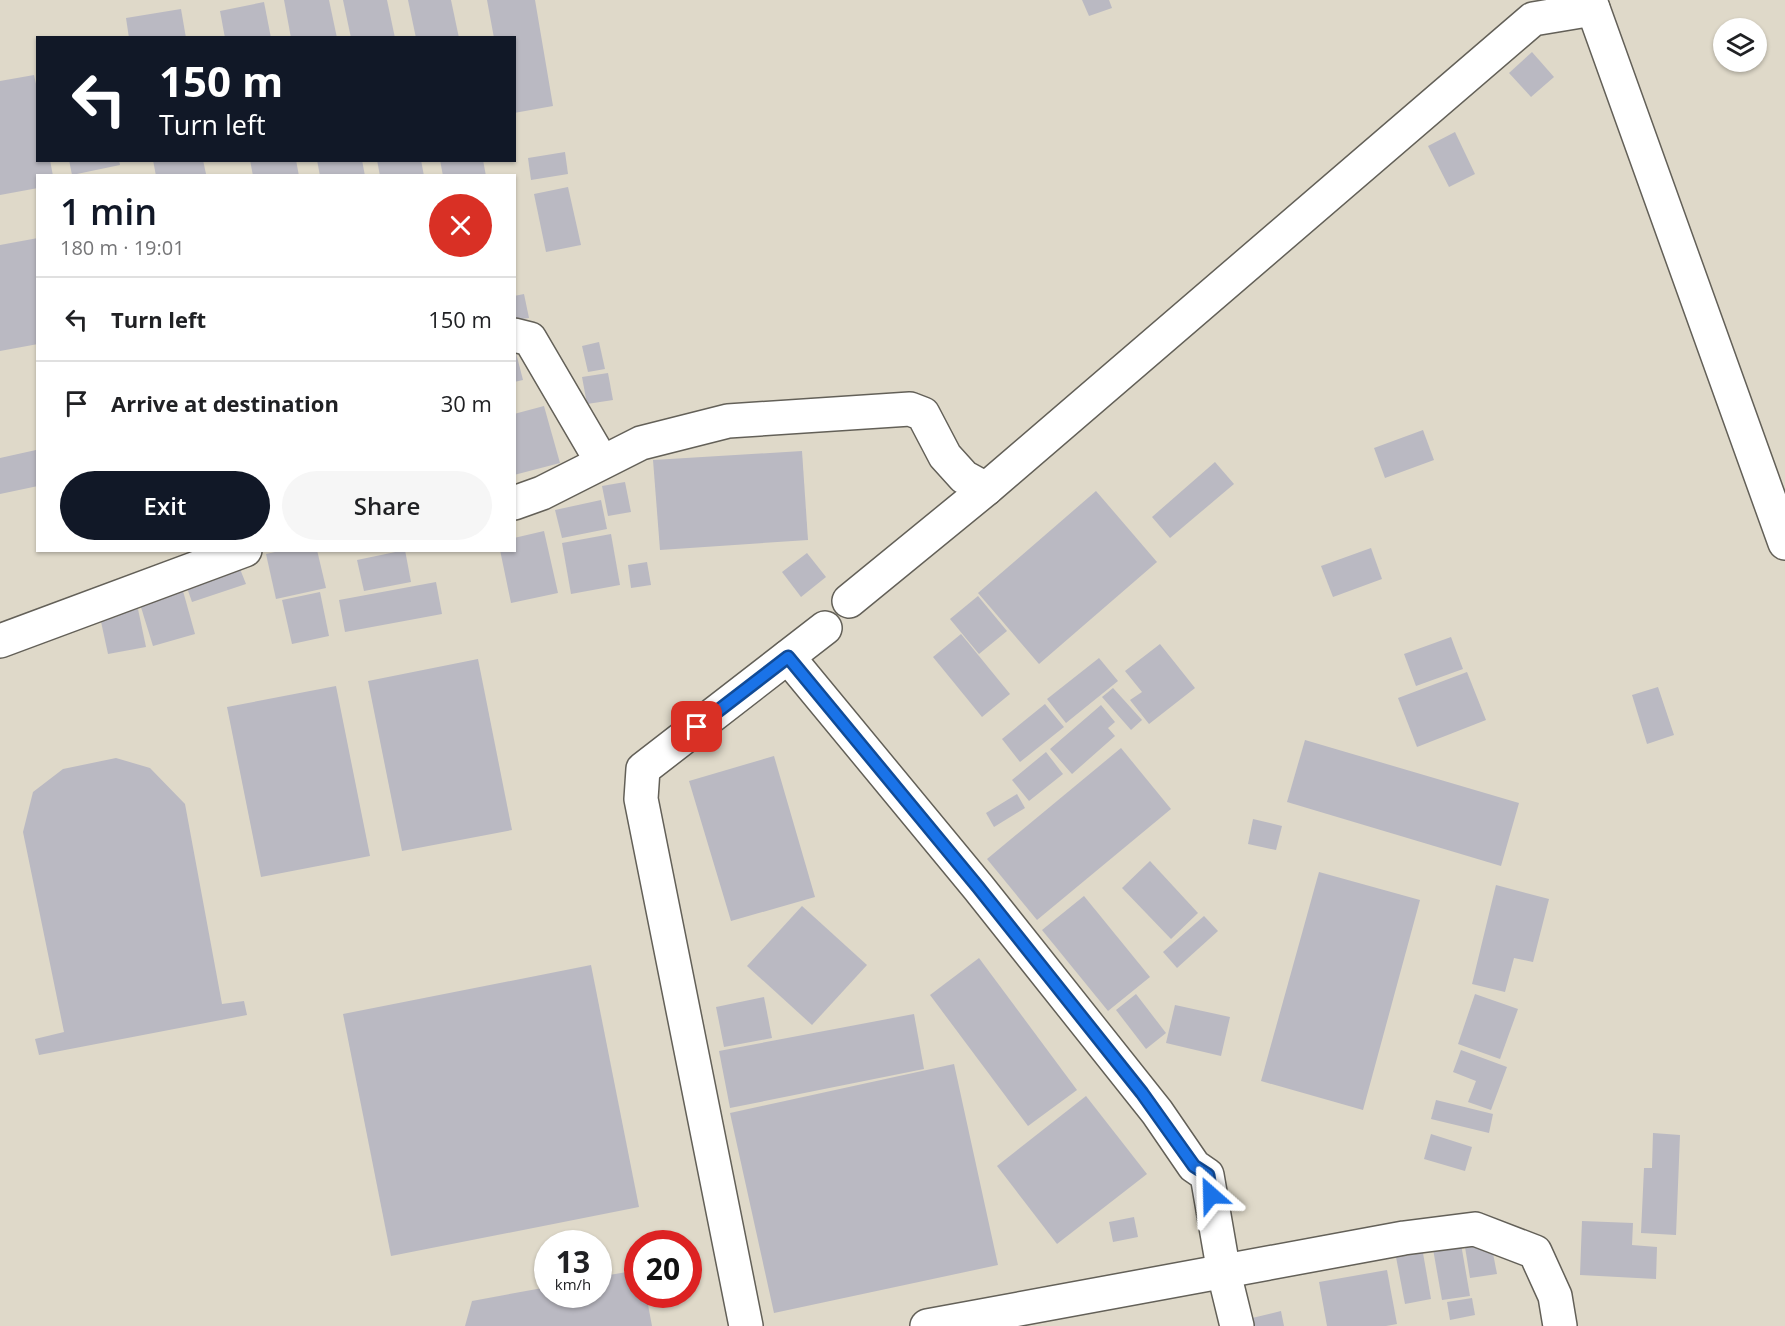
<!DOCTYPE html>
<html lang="en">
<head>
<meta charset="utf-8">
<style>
  :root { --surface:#fff; --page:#f6f6f6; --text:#202124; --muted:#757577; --line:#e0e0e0; --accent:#111827 }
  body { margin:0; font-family:"Open Sans",sans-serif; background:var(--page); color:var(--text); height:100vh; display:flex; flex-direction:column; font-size:22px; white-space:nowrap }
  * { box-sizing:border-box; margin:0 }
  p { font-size:20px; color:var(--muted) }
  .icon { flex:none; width:33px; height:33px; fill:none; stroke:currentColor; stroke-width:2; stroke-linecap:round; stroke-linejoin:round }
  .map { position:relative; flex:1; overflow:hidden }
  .drawer { position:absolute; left:36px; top:174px; width:480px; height:378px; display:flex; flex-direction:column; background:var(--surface); border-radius:0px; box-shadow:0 2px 4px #0004 }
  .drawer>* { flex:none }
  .top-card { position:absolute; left:36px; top:36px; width:480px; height:126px; border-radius:0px; box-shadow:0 2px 4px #0004; background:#111827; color:#fff; overflow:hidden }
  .fabs { position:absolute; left:1713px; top:18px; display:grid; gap:12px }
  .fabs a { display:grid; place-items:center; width:54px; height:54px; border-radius:50%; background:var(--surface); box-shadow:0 2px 4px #0004; font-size:30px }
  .speed { position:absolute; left:534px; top:1230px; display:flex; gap:12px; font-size:30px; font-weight:700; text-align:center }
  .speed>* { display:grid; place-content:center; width:78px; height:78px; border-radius:50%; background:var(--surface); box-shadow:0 2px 4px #0004; line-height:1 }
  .speed small { font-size:15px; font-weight:400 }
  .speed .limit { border:9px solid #d22; background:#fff; color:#111 }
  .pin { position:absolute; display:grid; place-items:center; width:51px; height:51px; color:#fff; margin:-26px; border-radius:12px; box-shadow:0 3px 9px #0006 }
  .me { position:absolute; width:66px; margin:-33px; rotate:335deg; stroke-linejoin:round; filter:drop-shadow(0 0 4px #0008) }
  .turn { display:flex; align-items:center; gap:21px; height:126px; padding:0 24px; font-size:27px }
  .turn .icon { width:78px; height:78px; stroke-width:2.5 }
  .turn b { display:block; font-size:42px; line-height:51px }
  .round { display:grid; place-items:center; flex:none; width:63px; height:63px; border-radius:32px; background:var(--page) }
  .overview { display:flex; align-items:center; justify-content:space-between; height:102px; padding:0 24px }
  h1 { font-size:36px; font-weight:600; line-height:45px; color:var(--accent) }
  .button { display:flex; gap:12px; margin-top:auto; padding:12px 24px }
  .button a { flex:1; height:69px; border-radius:36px; background:var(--accent); color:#fff; font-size:24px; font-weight:600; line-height:69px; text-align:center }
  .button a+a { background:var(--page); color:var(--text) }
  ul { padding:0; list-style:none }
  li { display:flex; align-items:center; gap:18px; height:84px; padding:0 24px; border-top:2px solid var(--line) }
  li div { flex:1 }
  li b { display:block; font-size:22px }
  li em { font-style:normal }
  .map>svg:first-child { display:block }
</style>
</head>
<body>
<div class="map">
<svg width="1785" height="1326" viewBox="0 0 1785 1326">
  <rect width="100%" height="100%" fill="#e7e4db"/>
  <path fill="#dfd9c9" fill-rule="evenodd" d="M0,0H1785V1326H0ZM1724,28H1756V62H1724ZM38,38H514V160H38ZM38,176H514V550H38ZM548,1244H598V1294H548ZM638,1244H688V1294H638Z"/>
  <g fill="#bab9c2">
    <path d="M284,0H329L337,38H291Z"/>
    <path d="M343,0H387L395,38H351Z"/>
    <path d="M408,0H451L459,38H416Z"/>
    <path d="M487,0H535L553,106L514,113V38H494Z"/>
    <path d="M1082,0H1109L1112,8L1089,16Z"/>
    <path d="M264,2L271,38H225L220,11Z"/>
    <path d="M181,9L186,38H129L126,18Z"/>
    <path d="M1532,52L1554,77L1531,97L1509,73Z"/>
    <path d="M34,75L38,93V160H50L53,176H38V188L0,195V81Z"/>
    <path d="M1455,132L1475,174L1449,187L1428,146Z"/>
    <path d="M565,152L568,174L531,180L528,158Z"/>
    <path d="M69,160H119L120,165L72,175Z"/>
    <path d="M153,160H203L206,174L156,176Z"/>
    <path d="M250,160H296L299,176H253Z"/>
    <path d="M317,160H362L365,176H320Z"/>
    <path d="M377,160H421L424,176H380Z"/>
    <path d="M440,160H483L486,176H443Z"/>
    <path d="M568,187L581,245L546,252L534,194Z"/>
    <path d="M38,238V344L0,351V245Z"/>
    <path d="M524,294L529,318L514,320V296Z"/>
    <path d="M599,342L605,369L588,372L582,346Z"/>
    <path d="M514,345L523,380L514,382Z"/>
    <path d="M608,373L613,400L587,404L582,377Z"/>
    <path d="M544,406L560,463L514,475V414Z"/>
    <path d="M1423,430L1434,460L1385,478L1374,448Z"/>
    <path d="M36,450L38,486L0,494V458Z"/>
    <path d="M802,451L808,540L660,550L653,460Z"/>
    <path d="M1215,462L1234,484L1170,538L1152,517Z"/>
    <path d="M625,482L631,512L608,516L602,486Z"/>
    <path d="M1096,491L1157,562L1039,664L978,593Z"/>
    <path d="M601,500L607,529L562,538L555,510Z"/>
    <path d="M544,531L558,593L511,603L500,550H514V538Z"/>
    <path d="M611,534L620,585L571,594L562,543Z"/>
    <path d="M1371,548L1382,579L1333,597L1321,566Z"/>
    <path d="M284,550H317L326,588L276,599L266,554Z"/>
    <path d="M405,550L411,582L364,591L357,560Z"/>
    <path d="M807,553L826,577L801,597L782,572Z"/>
    <path d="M647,562L651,585L631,588L628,565Z"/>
    <path d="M238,564L246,584L192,602L185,582Z"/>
    <path d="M436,582L442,614L345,632L339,600Z"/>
    <path d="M183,591L195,634L153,646L140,604Z"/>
    <path d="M320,592L329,636L292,644L282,600Z"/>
    <path d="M978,596L1007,631L979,654L950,619Z"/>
    <path d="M138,609L146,647L108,654L100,617Z"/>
    <path d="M961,634L1010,694L982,717L933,657Z"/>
    <path d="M1451,637L1463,669L1416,686L1404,654Z"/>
    <path d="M1160,644L1195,688L1149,724L1130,700L1142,692L1125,671Z"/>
    <path d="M1099,658L1118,681L1066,723L1047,699Z"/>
    <path d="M478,659L512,830L402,851L368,681Z"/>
    <path d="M1467,672L1486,720L1417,747L1398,698Z"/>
    <path d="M336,686L370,856L261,877L227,707Z"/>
    <path d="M1658,687L1674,735L1647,744L1632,695Z"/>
    <path d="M1113,688L1142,720L1131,730L1102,697Z"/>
    <path d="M1045,704L1064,727L1020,762L1002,739Z"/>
    <path d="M1101,705L1115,722L1108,728L1115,736L1072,774L1050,749Z"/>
    <path d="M1305,740L1519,803L1501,866L1287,802Z"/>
    <path d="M1121,748L1171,809L1037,920L987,859Z"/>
    <path d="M1046,752L1063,774L1029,801L1012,780Z"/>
    <path d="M774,756L815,897L731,921L689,781Z"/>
    <path d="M116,758L150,768L185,804L222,1004L244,1001L247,1015L39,1055L35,1039L64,1032L23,832L33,792L63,769Z"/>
    <path d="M1017,794L1025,808L994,827L986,813Z"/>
    <path d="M1253,819L1282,826L1276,850L1248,844Z"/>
    <path d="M1150,861L1198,913L1171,939L1122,888Z"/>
    <path d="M1319,872L1420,900L1363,1110L1261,1081Z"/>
    <path d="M1496,885L1549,899L1533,962L1514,958L1505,992L1472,984Z"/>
    <path d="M1084,896L1150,977L1108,1011L1042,930Z"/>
    <path d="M802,906L867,965L812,1025L747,966Z"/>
    <path d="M1204,916L1218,931L1177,968L1163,952Z"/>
    <path d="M979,958L1077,1090L1028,1126L930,995Z"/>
    <path d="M591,965L639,1207L391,1256L343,1014Z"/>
    <path d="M1136,994L1166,1033L1146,1049L1116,1010Z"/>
    <path d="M1475,994L1518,1009L1500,1059L1458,1044Z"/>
    <path d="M764,997L772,1038L724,1047L716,1007Z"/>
    <path d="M1175,1005L1230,1017L1221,1056L1166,1043Z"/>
    <path d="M914,1014L924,1069L730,1108L719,1051Z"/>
    <path d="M1461,1050L1507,1067L1491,1110L1468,1102L1476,1081L1453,1072Z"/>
    <path d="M954,1064L998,1265L774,1313L730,1113Z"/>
    <path d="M1086,1096L1147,1174L1057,1244L997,1166Z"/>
    <path d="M1436,1100L1493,1114L1489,1133L1431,1119Z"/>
    <path d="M1653,1133L1680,1135L1676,1235L1641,1233L1644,1168H1652Z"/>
    <path d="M1431,1134L1472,1147L1465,1171L1424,1159Z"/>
    <path d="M1134,1217L1138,1237L1113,1242L1109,1222Z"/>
    <path d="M1582,1221L1633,1223L1632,1245L1657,1247L1656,1279L1580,1275Z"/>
    <path d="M1491,1243L1497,1274L1470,1278L1465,1247Z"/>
    <path d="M1461,1244L1470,1296L1442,1300L1433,1249Z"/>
    <path d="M1423,1253L1431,1299L1405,1304L1396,1257Z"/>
    <path d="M638,1270V1294H646L652,1326H465L472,1301L548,1287V1294H598V1277Z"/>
    <path d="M1387,1270L1397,1324L1386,1326H1327L1319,1282Z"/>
    <path d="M1472,1298L1475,1315L1450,1320L1447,1302Z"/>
    <path d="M1281,1311L1284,1326H1250L1248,1319Z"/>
  </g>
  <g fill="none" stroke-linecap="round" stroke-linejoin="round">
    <defs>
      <g id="minor">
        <path d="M1590,0L1785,543"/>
        <path d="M514,335L530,339L602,462"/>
        <path d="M514,503L542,493L641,443L728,421L910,409L923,414L945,456L964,477L986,489"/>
        <path d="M849,601L986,489L1533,19L1593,9"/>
        <path d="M0,641L245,550"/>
        <path d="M788,657L978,887L1157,1112L1194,1166L1207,1175L1224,1273L1237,1326"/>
        <path d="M746,1326L641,799L643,769L825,628"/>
        <path d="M927,1326L1404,1238L1475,1229L1535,1252L1555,1296L1560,1326"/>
      </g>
    </defs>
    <use href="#minor" stroke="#636058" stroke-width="36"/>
    <use href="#minor" stroke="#fff" stroke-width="33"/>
  </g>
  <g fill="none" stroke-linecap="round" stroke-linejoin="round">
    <defs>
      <path id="route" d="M697,727L788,657L978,887L1142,1093L1194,1166L1208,1175L1211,1195"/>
    </defs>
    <use href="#route" stroke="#114b97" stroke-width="15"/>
    <use href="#route" stroke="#1a73e8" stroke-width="10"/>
  </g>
</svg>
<div class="fabs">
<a><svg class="icon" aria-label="layers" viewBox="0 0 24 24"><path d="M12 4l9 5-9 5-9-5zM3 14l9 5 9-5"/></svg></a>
</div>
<div class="speed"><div>13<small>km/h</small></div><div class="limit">20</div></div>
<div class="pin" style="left:697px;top:727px;background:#d93025"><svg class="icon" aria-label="arrive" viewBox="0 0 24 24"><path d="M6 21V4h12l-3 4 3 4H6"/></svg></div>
<svg class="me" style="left:1211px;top:1195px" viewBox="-20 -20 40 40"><path d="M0-17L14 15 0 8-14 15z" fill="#1a73e8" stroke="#fff" stroke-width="4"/></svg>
<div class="top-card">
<div class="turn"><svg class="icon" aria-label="left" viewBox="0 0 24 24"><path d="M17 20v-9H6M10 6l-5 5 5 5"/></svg><div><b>150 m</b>Turn left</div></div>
</div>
<section class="drawer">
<div class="overview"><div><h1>1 min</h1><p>180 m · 19:01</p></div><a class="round" style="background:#d93025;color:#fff"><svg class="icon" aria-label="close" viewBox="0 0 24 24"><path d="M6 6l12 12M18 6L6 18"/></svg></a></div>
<ul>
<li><svg class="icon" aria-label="left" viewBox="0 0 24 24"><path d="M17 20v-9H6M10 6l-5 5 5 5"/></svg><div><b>Turn left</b></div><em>150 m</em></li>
<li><svg class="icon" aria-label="arrive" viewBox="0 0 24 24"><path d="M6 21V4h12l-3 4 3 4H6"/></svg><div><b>Arrive at destination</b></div><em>30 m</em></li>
</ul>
<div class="button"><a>Exit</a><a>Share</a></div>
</section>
</div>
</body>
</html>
